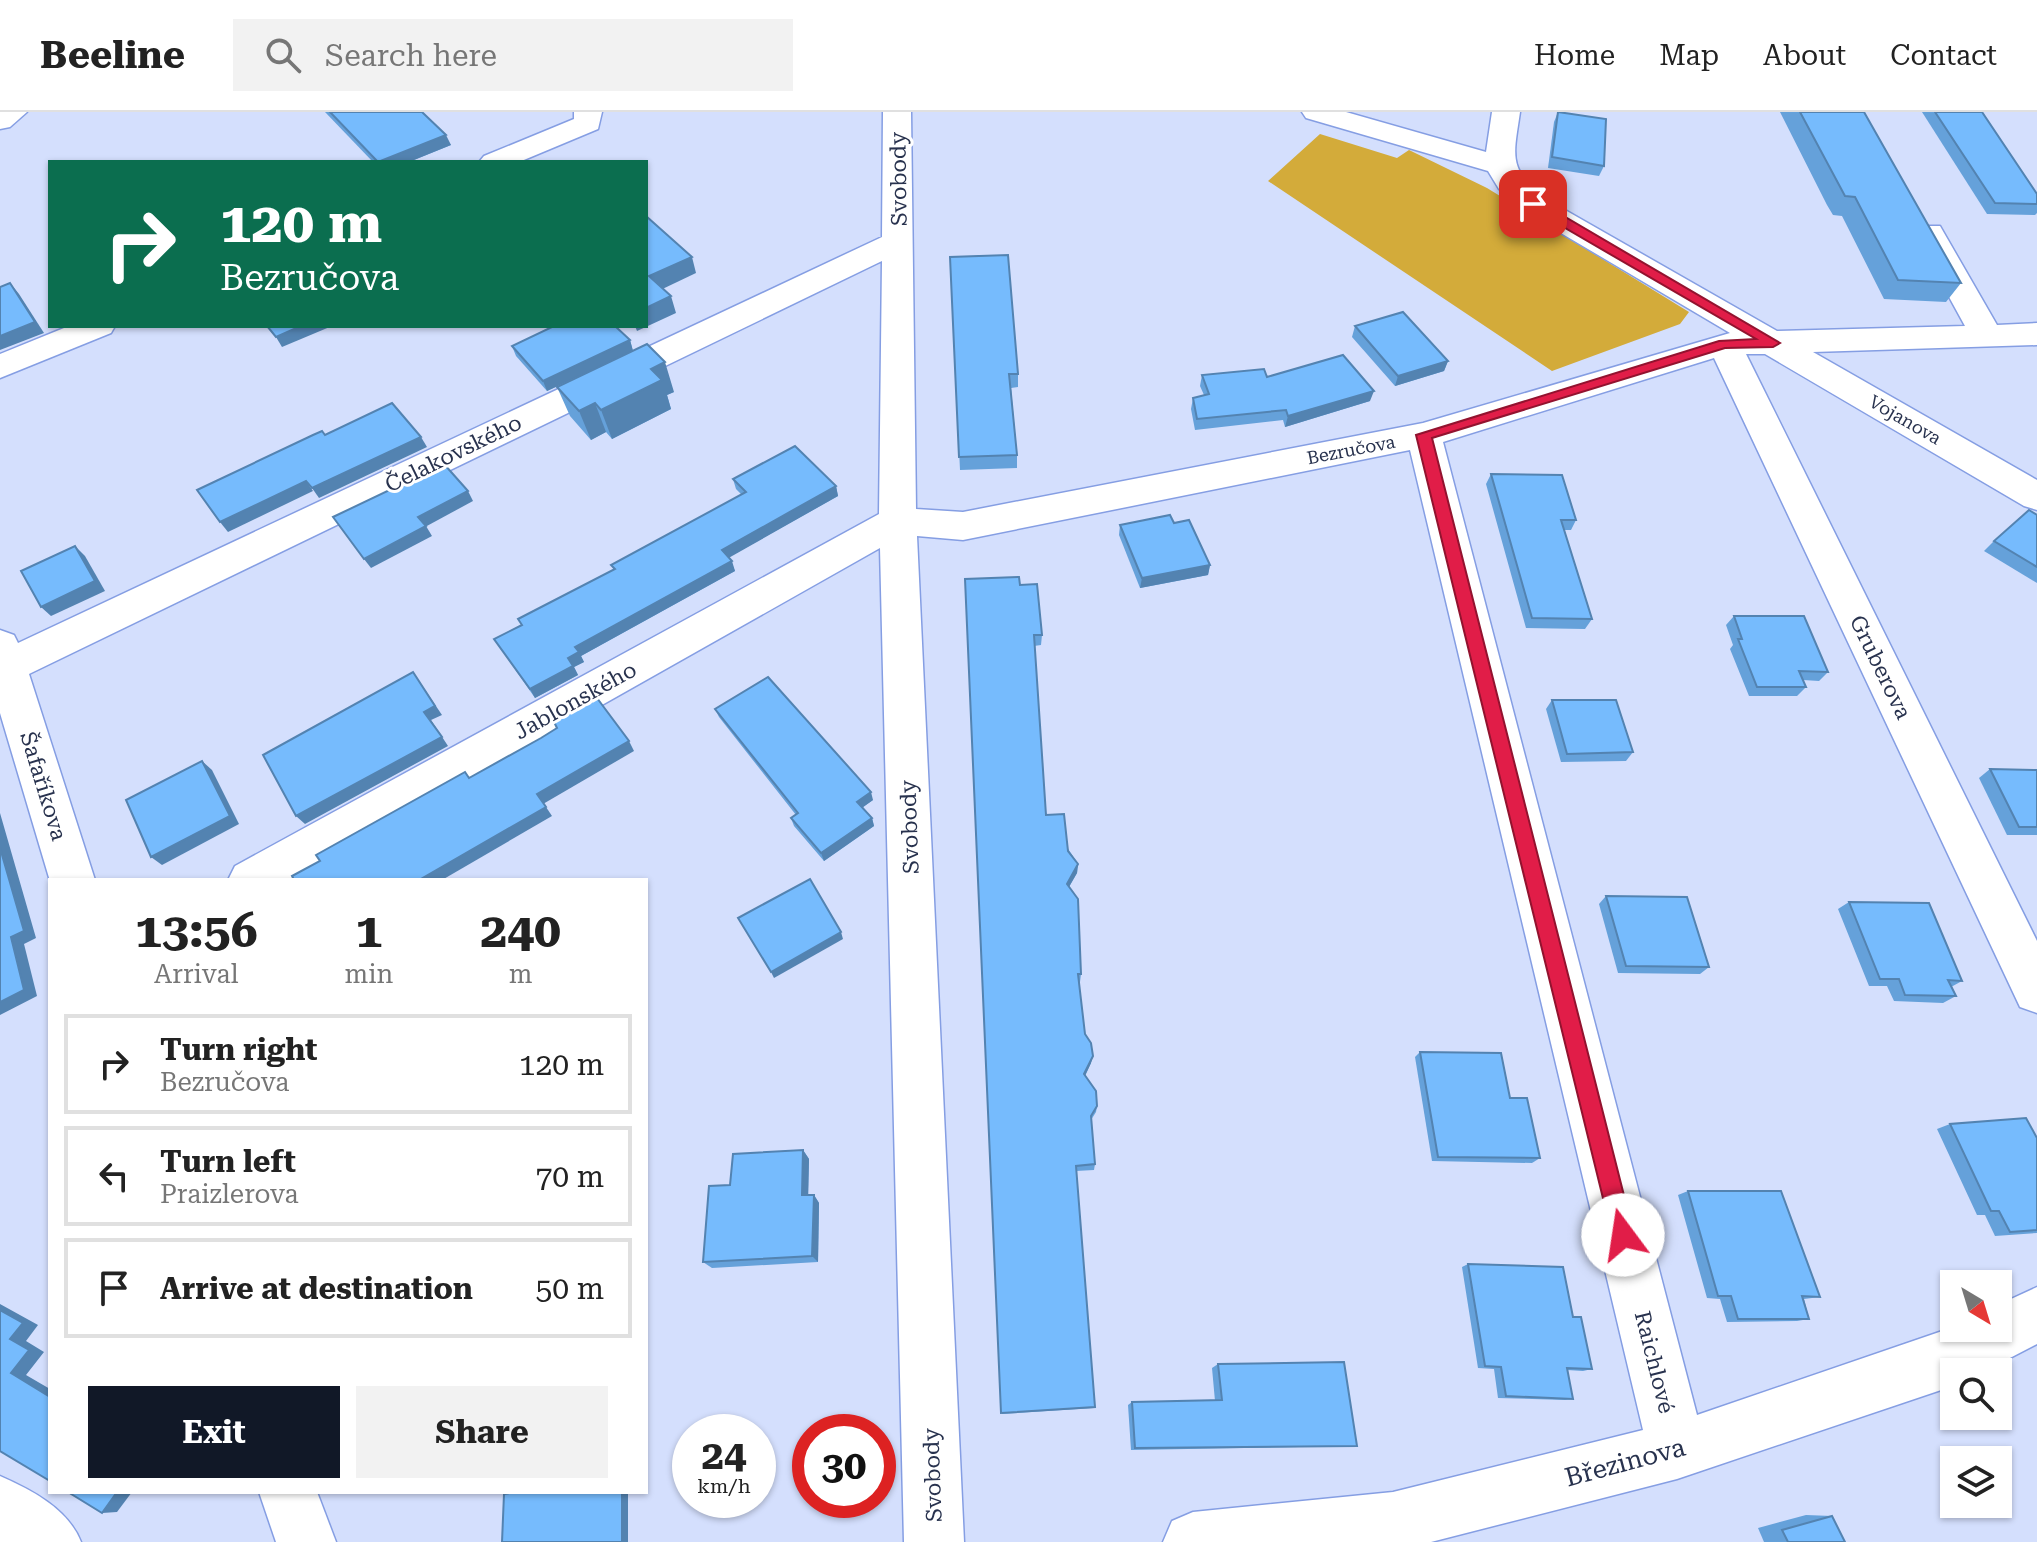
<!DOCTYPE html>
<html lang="en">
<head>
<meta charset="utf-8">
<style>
  :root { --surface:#fff; --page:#f2f2f2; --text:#222; --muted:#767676; --line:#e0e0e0; --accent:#111827 }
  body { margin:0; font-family:"Roboto Serif",serif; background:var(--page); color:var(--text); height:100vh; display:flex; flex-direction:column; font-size:30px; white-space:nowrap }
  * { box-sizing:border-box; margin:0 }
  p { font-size:26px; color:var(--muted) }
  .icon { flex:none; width:44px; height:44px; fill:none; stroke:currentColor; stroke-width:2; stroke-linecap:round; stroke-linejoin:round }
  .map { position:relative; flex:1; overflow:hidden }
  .sheet { position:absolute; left:48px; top:766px; width:600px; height:616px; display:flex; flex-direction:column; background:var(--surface); border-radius:0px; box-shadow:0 2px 6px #0004 }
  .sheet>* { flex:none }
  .banner { position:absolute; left:48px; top:48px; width:600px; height:168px; border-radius:0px; box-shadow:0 2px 6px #0004; background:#0b6e4f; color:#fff; overflow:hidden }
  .needle { width:52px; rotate:142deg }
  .controls { position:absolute; left:1940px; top:1158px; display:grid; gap:16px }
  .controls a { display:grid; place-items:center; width:72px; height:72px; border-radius:0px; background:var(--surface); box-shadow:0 2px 6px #0004; font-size:40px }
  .speed { position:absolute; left:672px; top:1302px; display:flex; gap:16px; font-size:40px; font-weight:700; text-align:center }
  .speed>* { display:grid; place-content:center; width:104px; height:104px; border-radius:50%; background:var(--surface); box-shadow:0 2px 6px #0004; line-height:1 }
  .speed small { font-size:20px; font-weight:400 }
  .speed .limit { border:12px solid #d22; background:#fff; color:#111 }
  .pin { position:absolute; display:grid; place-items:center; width:68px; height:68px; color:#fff; margin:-34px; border-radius:16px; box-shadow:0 4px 12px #0006 }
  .me { position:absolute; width:88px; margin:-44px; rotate:346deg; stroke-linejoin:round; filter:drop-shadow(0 0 6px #0008) }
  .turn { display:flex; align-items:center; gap:28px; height:168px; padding:0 40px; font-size:36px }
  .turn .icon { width:104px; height:104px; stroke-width:2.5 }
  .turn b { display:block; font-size:56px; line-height:68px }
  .eta { display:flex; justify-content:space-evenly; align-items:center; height:136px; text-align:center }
  .eta b { font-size:48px; font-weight:700; line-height:56px }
  .cta { display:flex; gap:16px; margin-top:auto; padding:16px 40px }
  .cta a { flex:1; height:92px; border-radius:0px; background:var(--accent); color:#fff; font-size:32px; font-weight:700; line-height:92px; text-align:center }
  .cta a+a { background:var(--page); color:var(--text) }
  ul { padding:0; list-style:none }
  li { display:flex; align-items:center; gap:24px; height:100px; margin:0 16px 12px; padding:0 24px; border:4px solid var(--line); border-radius:0px }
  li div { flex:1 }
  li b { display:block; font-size:30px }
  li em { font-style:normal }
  header { display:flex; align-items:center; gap:48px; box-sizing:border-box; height:112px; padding:0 40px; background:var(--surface); border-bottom:2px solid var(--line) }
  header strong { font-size:38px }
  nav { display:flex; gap:44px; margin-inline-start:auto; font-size:28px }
  .search { width:560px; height:72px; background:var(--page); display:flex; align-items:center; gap:20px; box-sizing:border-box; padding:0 28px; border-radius:0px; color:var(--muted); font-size:30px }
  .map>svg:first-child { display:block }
</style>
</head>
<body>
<header>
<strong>Beeline</strong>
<div class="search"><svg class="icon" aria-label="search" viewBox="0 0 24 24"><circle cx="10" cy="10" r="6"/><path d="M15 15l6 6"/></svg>Search here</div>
<nav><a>Home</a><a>Map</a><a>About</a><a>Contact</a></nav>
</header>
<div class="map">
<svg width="2037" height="1430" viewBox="0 0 2037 1430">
  <rect width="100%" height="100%" fill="#d4dffd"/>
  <path fill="#d3ab3a" d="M1320,22L1397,46L1409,38L1487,76L1689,200L1680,212L1552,259L1268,69Z"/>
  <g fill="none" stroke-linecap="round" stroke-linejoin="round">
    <defs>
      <g id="minor">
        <path d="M0,0H27L10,15L0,17Z"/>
        <path d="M574,0H602L598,17L519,50H479L484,44L574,7Z"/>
        <path d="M883,0H911L916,397L963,400L1423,311L1730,221L1522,98L1499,77L1488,59L1306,6L1302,0H1346L1486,40L1492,0H1520C1514,43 1507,56 1544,86L1777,219L1965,214L1914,121L1918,114H1940L1944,121L1997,213L2037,211V233L1813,240L2037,368V398L2024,394L1765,242H1746L2037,829V901L2020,895L1714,246L1443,330L1697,1303L1954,1215L1998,1216V1193L2037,1175V1232L1983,1260H1954V1273L1950,1275L1677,1367L1431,1430H1163L1172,1409L1193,1400L1393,1380L1643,1318L1410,338L963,428L917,424L964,1430H904L880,436L292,768H228L235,754L879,402L882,149L29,562L95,768L50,769L0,601V518L14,523L18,531L882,125Z"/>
        <path d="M69,214H115L111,221L0,266V242Z"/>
        <path d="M0,1364C32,1378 68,1397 81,1430H0Z"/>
        <path d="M259,1380H317L336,1430H276Z"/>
      </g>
    </defs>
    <use href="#minor" stroke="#859ee3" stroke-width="3"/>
    <use href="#minor" fill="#fff" fill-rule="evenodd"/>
  </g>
  <g fill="#65a1da">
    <path d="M325,0H422L451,33L409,50H373Z"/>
    <path d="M1558,0L1604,54L1599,64L1548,56L1554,10Z"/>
    <path d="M1780,0H1864L1961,171L1946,190L1884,187L1842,104L1833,103L1827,93Z"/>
    <path d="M1922,0H1982L2037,82V101L2035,103L1987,102Z"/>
    <path d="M950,145L1018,262V275L1011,276L1017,343V356L960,358Z"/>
    <path d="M1355,214L1448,249L1444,259L1395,274L1352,225Z"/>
    <path d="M630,228L633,239L547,279L516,244L512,234Z"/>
    <path d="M1202,263L1267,265L1370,289L1285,315L1283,308L1195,318L1191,297L1193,286L1204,283L1200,274Z"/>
    <path d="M557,275L674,280L667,283L671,297L612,327L606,320L591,328L570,304Z"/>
    <path d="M1491,362L1576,408L1571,418H1564L1592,507L1585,517L1526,516L1486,372Z"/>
    <path d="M733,367L836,374L838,384L729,445L735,459L581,544L584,550L574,555L578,563L535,586L494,527L521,513L614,458L611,453L742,383L736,377Z"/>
    <path d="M2037,403V471L1984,439L1994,429Z"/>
    <path d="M1174,411L1210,453L1208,463L1140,476L1119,423L1120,413Z"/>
    <path d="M1020,473L1042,523L1041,533L1034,534L1046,703L1078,752L1077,761L1069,775L1081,862L1080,870H1079L1085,922L1091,951L1085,964L1097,994L1096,1000L1091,1008L1095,1052L1094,1058L1076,1059L1095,1295L1094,1296L1002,1302Z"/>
    <path d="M1734,504L1828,560L1819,569L1803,568L1806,575L1797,584H1749L1730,537L1733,533L1726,513Z"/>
    <path d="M1552,588L1633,640L1626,649L1561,650L1546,597Z"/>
    <path d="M715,597L873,688L863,695L872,706L874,714L824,749L794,714L791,706L796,703L719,605Z"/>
    <path d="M1990,657L2037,658V723H2007L1979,666Z"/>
    <path d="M1606,784L1709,855L1700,862L1618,861L1599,792Z"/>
    <path d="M1849,790L1962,869L1951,875L1956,884L1943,891L1894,889L1887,874H1869L1838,797Z"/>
    <path d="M1420,940L1510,986L1540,1046L1532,1051L1432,1049L1415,945Z"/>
    <path d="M1950,1012L2037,1026V1121L1995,1124L1985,1103H1977L1937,1017Z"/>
    <path d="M803,1038L809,1047L808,1083H814L819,1091L818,1150L712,1156L703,1150L730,1073Z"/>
    <path d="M1688,1079L1820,1185L1804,1187L1809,1207L1797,1209L1727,1210L1720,1187L1707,1186L1678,1083Z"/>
    <path d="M1468,1152L1573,1205L1592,1257L1583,1259L1567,1258L1573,1287L1565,1288L1498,1286L1494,1257L1478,1256L1462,1155Z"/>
    <path d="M1218,1252L1357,1334L1131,1338L1128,1293L1132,1290L1215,1289L1212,1256Z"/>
    <path d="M1806,1403L1832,1404L1845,1430H1764L1758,1416Z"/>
  </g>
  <g fill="#5383b1">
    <path d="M446,23L451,33L409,50H378Z"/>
    <path d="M692,145L696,161L654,181L649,164Z"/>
    <path d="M10,171L19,182L44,221L0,238V224Z"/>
    <path d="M671,184L676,201L637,219L635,214H646V196Z"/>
    <path d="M301,214H332L282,235L276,225Z"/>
    <path d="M630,228L633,239L547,279L543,269Z"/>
    <path d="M1448,249L1444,259L1395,274L1398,264Z"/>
    <path d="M665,250L674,280L667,283L671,297L612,327L601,298L651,257Z"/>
    <path d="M1374,279L1370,289L1285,315L1288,304Z"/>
    <path d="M595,291L606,320L591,328L579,299Z"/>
    <path d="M421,325L427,335L319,386L312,376Z"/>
    <path d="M306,369L313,379L228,420L220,410Z"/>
    <path d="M836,374L838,384L725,448L722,438Z"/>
    <path d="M468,379L473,389L425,415L418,405Z"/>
    <path d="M426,414L432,424L371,456L364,447Z"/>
    <path d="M75,434L85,444L105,479L51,504L41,495Z"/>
    <path d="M732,449L735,459L581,544L584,550L574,555L578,563L535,586L530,577L568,546L575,535Z"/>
    <path d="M1210,453L1208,463L1140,476L1142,466Z"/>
    <path d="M413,560L442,603L431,608L448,634L305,712L296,704L424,600Z"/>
    <path d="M629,629L634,639L543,692L537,682Z"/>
    <path d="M202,649L212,658L239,712L162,753L151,745Z"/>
    <path d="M871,680L873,688L859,698L857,690Z"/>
    <path d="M546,695L552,704L442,768H419Z"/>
    <path d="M0,701L36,826L24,832L37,884L0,903V890L11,825L0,736Z"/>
    <path d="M872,706L874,714L824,749L821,741Z"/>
    <path d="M1078,752L1077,761L1066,780L1067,772Z"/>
    <path d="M841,820L843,827L774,866L771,860Z"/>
    <path d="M1093,944L1091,951L1083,968L1084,962Z"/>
    <path d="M803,1038L809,1047L808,1091L802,1083Z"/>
    <path d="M814,1083L819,1091L818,1150L812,1144Z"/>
    <path d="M0,1192L38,1213L26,1229L44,1240L26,1263L50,1277V1285L11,1261L10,1227L0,1198Z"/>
    <path d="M117,1380H132L117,1400L102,1401Z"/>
    <rect x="622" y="1380" width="6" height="50"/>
  </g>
  <g fill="#76bbfd" stroke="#5383b1" stroke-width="2">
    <path d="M330,0H422L446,23L378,50Z"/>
    <path d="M1558,0L1606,7L1604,54L1552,45Z"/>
    <path d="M1800,0H1864L1961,171L1898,168L1855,85L1845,84Z"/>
    <path d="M1935,0H1982L2037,82V92L1995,91Z"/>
    <path d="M646,104L692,145L649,164L671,184L646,196Z"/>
    <path d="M1008,143L1018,262H1009L1017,343L959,345L950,145Z"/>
    <path d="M10,171L35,210L0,224V175Z"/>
    <path d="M1403,200L1448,249L1398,264L1355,214Z"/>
    <path d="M267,214H301L276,225Z"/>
    <path d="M554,214H615L630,228L543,269L512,234Z"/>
    <path d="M647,232L665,250L651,257L662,268L601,298L595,291L579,299L557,275Z"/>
    <path d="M1343,243L1374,279L1288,304L1286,298L1197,307L1193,286L1209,282L1202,263L1264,257L1267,265Z"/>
    <path d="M392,291L421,325L312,376L306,369L220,410L197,378L313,323L322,319L325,323Z"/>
    <path d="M795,334L836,374L722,438L732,449L575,535L579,540L568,546L573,554L530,577L494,527L522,513L518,507L615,457L611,453L746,380L733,367Z"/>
    <path d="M444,352L468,379L418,405L426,414L364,447L333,405Z"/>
    <path d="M1491,362L1562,363L1576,408H1561L1592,507L1532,506Z"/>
    <path d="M2029,398L2037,403V455L1994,429Z"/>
    <path d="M1170,403L1174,411L1189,408L1210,453L1142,466L1120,413Z"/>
    <path d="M75,434L95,469L41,495L21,459Z"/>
    <path d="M1019,465L1020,473L1037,472L1042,523H1034L1046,703L1064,702L1068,739L1078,752L1067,772L1078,787L1081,862H1078L1085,922L1091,931L1093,944L1084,962L1096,979L1097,994L1091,1004L1095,1052L1076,1054L1095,1295L1001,1301L965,467Z"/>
    <path d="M1734,504H1804L1828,560L1799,559L1806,575H1757L1738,527H1742Z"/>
    <path d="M413,560L435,594L424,600L442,625L296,704L263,643Z"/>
    <path d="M768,565L871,680L857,690L872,706L821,741L791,706L798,701L715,597Z"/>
    <path d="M597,586L629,629L537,682L546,695L419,768H294L292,764L320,749L316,743L465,660L469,666L541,626L557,616L554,610Z"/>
    <path d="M1552,588H1616L1633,640L1567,642Z"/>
    <path d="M202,649L230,704L151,745L126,688Z"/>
    <path d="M1990,657L2037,658V715H2019Z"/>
    <path d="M0,736L24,819L11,825L24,878L0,890Z"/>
    <path d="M810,767L841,820L771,860L738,806Z"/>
    <path d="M1606,784L1687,785L1709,855L1626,854Z"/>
    <path d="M1849,790L1929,791L1962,869L1948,868L1956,884L1905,883L1899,867H1880Z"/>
    <path d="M1420,940L1501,941L1510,986H1527L1540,1046L1438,1045Z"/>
    <path d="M2026,1006L2037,1026V1118L2010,1120L1999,1099H1991L1950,1012Z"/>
    <path d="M803,1038L802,1083H814L812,1144L703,1150L709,1074L730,1073L733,1042Z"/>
    <path d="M1688,1079H1781L1820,1185L1802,1184L1809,1207H1738L1731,1184H1718Z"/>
    <path d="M1468,1152L1563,1155L1573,1205H1581L1592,1257L1567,1256L1573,1287L1506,1284L1501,1255L1485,1254Z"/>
    <path d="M0,1198L23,1211L10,1227L29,1238L11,1261L50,1285V1369L0,1339Z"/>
    <path d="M1344,1250L1357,1334L1135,1336L1132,1290L1222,1288L1218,1252Z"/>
    <path d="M68,1380H117L102,1401Z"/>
    <path d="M516,1380H622V1430H502L504,1382Z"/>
    <path d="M1832,1404L1845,1430H1788L1782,1418Z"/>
  </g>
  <path fill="#e11d48" stroke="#92132f" stroke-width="2" d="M1529,89H1538L1780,231L1773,235L1725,236L1432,326L1634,1123L1631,1131L1623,1134L1616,1131L1612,1123L1416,323L1719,229L1756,227L1529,95Z"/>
  <g text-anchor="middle" stroke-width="6" stroke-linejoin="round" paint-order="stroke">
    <g font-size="18" fill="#28324e" stroke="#fff">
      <text transform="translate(1905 308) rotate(30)" y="6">Vojanova</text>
      <text transform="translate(1351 338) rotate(-11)" y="6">Bezručova</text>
    </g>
    <g font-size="22" fill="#28324e" stroke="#fff">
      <text transform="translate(898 67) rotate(-91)" y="8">Svobody</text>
      <text transform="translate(453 341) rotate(-26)" y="8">Čelakovského</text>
      <text transform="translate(1881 555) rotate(64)" y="8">Gruberova</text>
      <text transform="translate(575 588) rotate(-29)" y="8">Jablonského</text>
      <text transform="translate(44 674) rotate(73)" y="8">Šafaříkova</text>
      <text transform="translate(909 715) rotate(-92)" y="8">Svobody</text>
      <text transform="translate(1655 1250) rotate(76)" y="8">Raichlové</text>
      <text transform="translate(932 1363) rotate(-92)" y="8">Svobody</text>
    </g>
    <g font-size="26" fill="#28324e" stroke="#fff">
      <text transform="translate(1625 1350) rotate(-15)" y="9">Březinova</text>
    </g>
  </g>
</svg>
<div class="controls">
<a><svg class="needle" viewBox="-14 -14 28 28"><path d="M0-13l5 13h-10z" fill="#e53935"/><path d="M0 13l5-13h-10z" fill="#767676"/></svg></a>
<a><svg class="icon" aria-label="search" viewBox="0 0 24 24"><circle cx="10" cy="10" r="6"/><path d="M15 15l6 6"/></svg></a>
<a><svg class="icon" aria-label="layers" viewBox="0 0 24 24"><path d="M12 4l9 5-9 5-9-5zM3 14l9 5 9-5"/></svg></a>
</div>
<div class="speed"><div>24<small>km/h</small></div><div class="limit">30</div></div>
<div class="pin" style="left:1533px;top:92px;background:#d93025"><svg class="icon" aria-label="arrive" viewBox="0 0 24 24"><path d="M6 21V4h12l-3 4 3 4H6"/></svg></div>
<svg class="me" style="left:1623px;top:1123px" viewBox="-20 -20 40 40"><circle r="19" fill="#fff"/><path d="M0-13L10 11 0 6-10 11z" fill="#e11d48"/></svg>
<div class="banner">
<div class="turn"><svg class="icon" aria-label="right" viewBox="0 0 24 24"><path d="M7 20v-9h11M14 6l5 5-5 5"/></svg><div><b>120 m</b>Bezručova</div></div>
</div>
<section class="sheet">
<div class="eta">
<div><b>13:56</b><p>Arrival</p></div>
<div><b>1</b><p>min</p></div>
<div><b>240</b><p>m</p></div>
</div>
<ul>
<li><svg class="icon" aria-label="right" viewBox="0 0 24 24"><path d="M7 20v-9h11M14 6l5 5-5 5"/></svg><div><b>Turn right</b><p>Bezručova</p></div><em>120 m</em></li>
<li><svg class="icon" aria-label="left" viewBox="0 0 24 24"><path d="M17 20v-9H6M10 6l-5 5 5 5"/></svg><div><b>Turn left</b><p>Praizlerova</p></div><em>70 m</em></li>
<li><svg class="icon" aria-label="arrive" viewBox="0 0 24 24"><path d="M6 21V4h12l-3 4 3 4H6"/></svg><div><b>Arrive at destination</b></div><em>50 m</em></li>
</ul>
<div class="cta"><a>Exit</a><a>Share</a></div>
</section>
</div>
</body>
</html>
